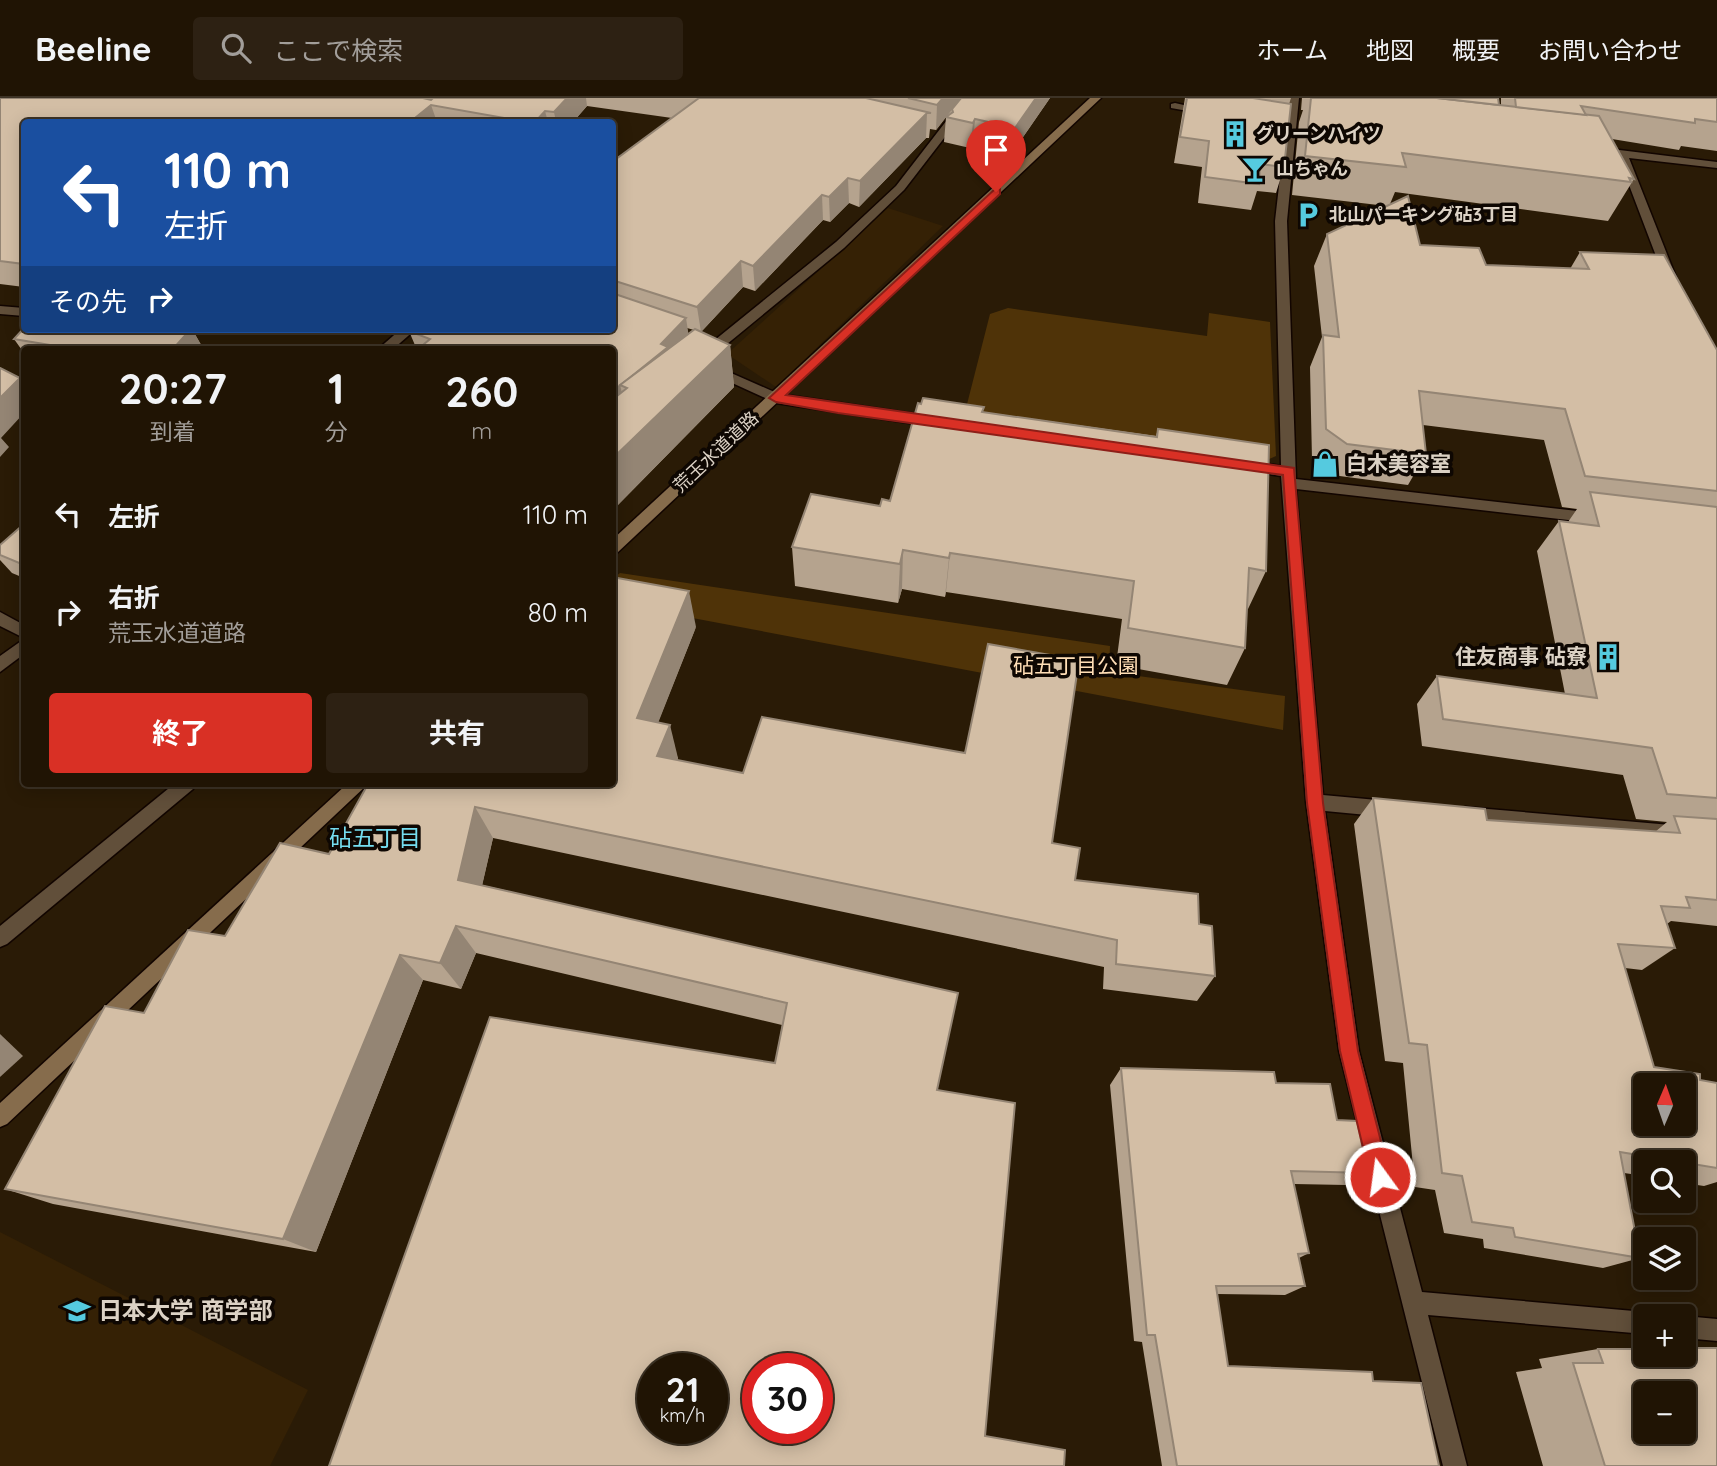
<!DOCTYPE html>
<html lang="ja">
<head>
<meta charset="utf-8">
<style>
  :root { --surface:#201404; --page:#2d2113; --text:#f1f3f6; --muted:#a29e9a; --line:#3d3326; --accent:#d93025 }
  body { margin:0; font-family:Quicksand,"Noto Sans JP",sans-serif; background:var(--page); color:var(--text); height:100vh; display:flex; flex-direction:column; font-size:26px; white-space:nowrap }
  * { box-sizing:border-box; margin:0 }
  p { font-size:23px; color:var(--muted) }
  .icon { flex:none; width:38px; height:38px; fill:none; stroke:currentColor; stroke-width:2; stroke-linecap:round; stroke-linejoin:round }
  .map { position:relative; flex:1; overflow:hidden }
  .details { position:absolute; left:21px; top:248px; width:595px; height:441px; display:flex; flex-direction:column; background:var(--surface); border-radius:7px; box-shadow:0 4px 18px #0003,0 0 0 2px var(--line) }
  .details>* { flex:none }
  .hud { position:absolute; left:21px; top:21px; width:595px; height:214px; border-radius:7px; box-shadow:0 4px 18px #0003,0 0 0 2px var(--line); background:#1a4fa0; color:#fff; overflow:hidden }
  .needle { width:46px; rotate:2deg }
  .buttons { position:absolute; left:1633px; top:975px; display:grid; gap:14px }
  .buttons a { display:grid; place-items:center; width:63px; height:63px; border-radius:7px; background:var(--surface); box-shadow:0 4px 18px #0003,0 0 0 2px var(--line); font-size:35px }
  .speed { position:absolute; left:637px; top:1255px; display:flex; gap:14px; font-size:35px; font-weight:700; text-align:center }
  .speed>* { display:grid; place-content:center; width:91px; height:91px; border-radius:50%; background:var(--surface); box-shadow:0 4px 18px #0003,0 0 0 2px var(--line); line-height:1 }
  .speed small { font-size:18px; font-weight:400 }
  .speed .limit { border:10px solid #d22; background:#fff; color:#111 }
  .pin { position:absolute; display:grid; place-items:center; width:60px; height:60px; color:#fff; margin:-72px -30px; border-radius:50% 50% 50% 0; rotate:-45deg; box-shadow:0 0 7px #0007 }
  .pin .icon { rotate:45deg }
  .me { position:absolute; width:77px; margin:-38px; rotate:346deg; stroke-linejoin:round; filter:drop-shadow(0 0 5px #0008) }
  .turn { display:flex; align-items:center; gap:24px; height:147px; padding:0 28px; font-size:32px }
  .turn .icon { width:91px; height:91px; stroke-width:2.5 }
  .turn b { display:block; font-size:49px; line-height:60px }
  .then { display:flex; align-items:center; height:66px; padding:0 28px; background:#0003; gap:14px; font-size:26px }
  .eta { display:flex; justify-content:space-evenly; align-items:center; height:119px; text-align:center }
  .eta b { font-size:42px; font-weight:700; line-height:49px }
  .cta { display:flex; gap:14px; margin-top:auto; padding:14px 28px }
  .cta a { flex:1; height:80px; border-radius:7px; background:var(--accent); color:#fff; font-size:28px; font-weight:700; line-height:80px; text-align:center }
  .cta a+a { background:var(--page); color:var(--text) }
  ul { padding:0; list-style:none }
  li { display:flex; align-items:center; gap:21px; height:98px; padding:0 28px }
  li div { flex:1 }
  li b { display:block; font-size:26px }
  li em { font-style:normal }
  header { display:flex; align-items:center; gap:42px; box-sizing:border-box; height:98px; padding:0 35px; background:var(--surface); border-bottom:2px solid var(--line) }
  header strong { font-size:33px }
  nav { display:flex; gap:38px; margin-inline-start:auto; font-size:24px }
  .search { width:490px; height:63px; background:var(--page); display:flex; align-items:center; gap:18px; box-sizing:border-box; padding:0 24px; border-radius:7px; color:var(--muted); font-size:26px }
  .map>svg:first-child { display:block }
</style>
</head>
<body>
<header>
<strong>Beeline</strong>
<div class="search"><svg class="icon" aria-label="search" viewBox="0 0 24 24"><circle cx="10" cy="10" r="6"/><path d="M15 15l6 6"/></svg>ここで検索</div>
<nav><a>ホーム</a><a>地図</a><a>概要</a><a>お問い合わせ</a></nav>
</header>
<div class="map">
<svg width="1717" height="1368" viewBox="0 0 1717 1368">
  <rect width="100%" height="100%" fill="#2a1b06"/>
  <g fill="#352105">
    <path d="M888,110L943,128L776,289L727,256Z"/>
    <path d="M0,1134L308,1292L270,1368H0Z"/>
  </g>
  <g fill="#4f3308">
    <path d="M1008,210L1207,238L1209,215L1270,224L1276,358L1265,363L964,318L990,216Z"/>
    <path d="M620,475L1110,548L1109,574L1285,598L1283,632L613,505L612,481Z"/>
  </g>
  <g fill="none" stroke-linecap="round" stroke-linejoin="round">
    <defs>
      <path id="service" d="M1175,5L1210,13L1205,16L1171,10V6Z"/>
      <g id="minor">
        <path d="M964,0H975L904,92L844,150L710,260H700V254L836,144L896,88Z"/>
        <path d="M1289,0H1299L1287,123L1296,381L1595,415L1602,420L1595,425L1296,391L1323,697L1388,703L1394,706L1397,711L1394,716L1388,719L1325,713L1359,953L1422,1194L1645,1214L1654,1218H1645V1236L1428,1217L1467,1368H1443L1339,953L1306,704L1281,378L1245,372L1238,367L1245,362L1281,368L1275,123Z"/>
        <path d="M1595,49L1717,64V70L1629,60L1676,179L1674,182H1666L1664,179L1618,58L1591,54V50Z"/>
        <path d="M0,208L24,210V218L0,216Z"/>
        <path d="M401,231H416L392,252H377Z"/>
        <path d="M713,267L779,296L936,319L943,324L936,329L776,305L708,274V268Z"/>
        <path d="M0,514L24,527V540L0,528Z"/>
        <path d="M24,541V556L0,574V558Z"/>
        <path d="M174,686H196L193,691L7,846L0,849V828Z"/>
        <path d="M1465,709L1717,731V747L1465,725L1459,722L1456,717L1459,712Z"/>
        <path d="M1683,1218H1684L1717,1221V1243L1684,1240Z"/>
      </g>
      <g id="secondary">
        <path d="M1090,0H1101L617,455L612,456V442Z"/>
        <path d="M347,686H368L7,1026L0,1029V1005Z"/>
      </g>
    </defs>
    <use href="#service" stroke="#120500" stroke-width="3"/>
    <use href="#minor" stroke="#120500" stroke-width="3"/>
    <use href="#secondary" stroke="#120500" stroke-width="3"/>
    <use href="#service" fill="#614f3a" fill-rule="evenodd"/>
    <use href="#minor" fill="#614f3a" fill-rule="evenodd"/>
    <use href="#secondary" fill="#866c4c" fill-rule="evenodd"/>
  </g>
  <g fill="#b5a38e" fill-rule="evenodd">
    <path d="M0,0H1050L1012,55L973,46L970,50L944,44L946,19L936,32L930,31L929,40H926L859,109L849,105L830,124L823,122L755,193L743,189L701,234L730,247L734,289L612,413V252H417L409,233L612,231V64L672,20L587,8L573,24H24V189L0,186ZM687,230L694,232L688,236Z"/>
    <path d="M1185,0H1291L1289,6L1284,69L1276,95L1257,93L1251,112L1198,105L1202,69L1174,65Z"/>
    <path d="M1302,0H1498L1499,7H1501V0H1717V53L1681,48L1679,52L1612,41L1634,81L1608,123L1395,94L1390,106L1420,147L1486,167L1570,171L1580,154L1717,252V828L1671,823L1667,826L1675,850L1642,872L1625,870L1654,969L1700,982L1717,985V1084L1704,1088L1684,1085V1064H1645V1078L1624,1075L1640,1160L1603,1170L1484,1150L1483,1141L1444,1135L1435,1092L1415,1089L1403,965L1385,963L1354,726L1373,700L1487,722L1655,734L1667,724L1636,721L1623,677L1422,648L1417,606L1437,578L1565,596L1537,453L1559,423L1568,424L1577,411L1562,409L1544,342L1423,327L1426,356L1408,387L1332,377L1312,362L1310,269L1322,239L1314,168L1327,136L1387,108L1292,97L1299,24L1303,12H1301Z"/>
    <path d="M192,231L204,252H24V255L14,241Z"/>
    <path d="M983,314L1156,338L1158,331L1266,473L1248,511H1247L1245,550L1227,587L1116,567L1122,521L946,494L945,499L902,491L898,505L795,488L792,449L890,403Z"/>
    <path d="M24,426V480L12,475L0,462V447Z"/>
    <path d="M696,529L658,624L678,660L677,662L1052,745L1075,782L1199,826L1215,878L1197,903L1103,891L1104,869L493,740L482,787L958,895L329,1368L775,965L782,927L476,855L461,891L423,882L316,1154L53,1106L5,1091L144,915L225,838L329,756L368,686H612Z"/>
    <path d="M1121,970L1276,985L1337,1022L1368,1075L1346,1087L1294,1086L1309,1155L1299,1160L1305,1188L1285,1197L1217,1196L1228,1268L1373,1283L1439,1368H1162L1142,1244L1134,1243L1110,987Z"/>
    <path d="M1598,1251L1717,1368H1543L1516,1274L1542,1270L1539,1261Z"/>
  </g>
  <g fill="#948574">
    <path d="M418,0H447L431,7L437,24H410Z"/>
    <path d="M567,0H586L587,8L573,24H556L554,14Z"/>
    <path d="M943,0H961L936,32L937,7Z"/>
    <path d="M1036,0H1050L1012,55L1015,30Z"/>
    <path d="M545,13L548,24H535Z"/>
    <path d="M927,15L926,40L859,109L860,83Z"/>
    <path d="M975,21L973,46L970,50L973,25Z"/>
    <path d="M848,80L849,105L830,124L829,99Z"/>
    <path d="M822,97L823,122L755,193L753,168Z"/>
    <path d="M741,163L743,189L701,234L697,209Z"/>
    <path d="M686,220L690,246L631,308L661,246Z"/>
    <path d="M192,231L204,252H172Z"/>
    <path d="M730,247L734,289L612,413V361Z"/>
    <path d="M20,280L24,286V315L1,340L9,349L0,359V300Z"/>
    <path d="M620,287L626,312L613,323L612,294Z"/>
    <path d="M903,452L902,491L898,505L900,466Z"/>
    <path d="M950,455L946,494L945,499L949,460Z"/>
    <path d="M689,493L696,529L647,653L637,620Z"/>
    <path d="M670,627L678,660L666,690L657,658Z"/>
    <path d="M475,709L493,740L477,810L458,782Z"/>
    <path d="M456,828L476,855L461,891L440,865Z"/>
    <path d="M400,857L423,882L316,1154L283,1141Z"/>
    <path d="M0,936L23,958L0,979Z"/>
  </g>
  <g fill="#d3bea5" stroke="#948574" stroke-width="2" fill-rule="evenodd">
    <path d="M0,0H423L431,2L433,0H567L554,14L545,13L535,24H527L431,7L410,24H24V166L0,163Z"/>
    <path d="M699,0H866L931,15H927L860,83L848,80L829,99L822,97L753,168L741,163L697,209L612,182V64Z"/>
    <path d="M908,0H943L937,7Z"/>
    <path d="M961,0H1036L1015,30L975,21L973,25L946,19L953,14L952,11Z"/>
    <path d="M1187,0H1253L1291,6L1284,69L1260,66L1259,86L1205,79L1209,43L1180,39Z"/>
    <path d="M1311,0H1437L1599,18L1634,81L1629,80L1631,84L1402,55L1406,69L1305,58Z"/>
    <path d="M1437,0H1498L1499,7Z"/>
    <path d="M1515,0H1717V24L1695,21V25L1581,8L1586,17L1516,9Z"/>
    <path d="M1408,98L1420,147L1479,150L1486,167L1589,171L1580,154L1664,157L1717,252V393L1585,378L1565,311L1419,293L1426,356L1347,346L1326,331L1323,237L1339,239L1327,136Z"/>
    <path d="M612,195L686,220L661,246L668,249L612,294V252H417L430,241L409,233L411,231H612Z"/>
    <path d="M24,230L77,231L78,232L94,231H191L172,252H80L14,241Z"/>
    <path d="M695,231L730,247L612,361V302L627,290L620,287Z"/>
    <path d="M0,270L20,280L0,300Z"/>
    <path d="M923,300L984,309L982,314L1157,339L1158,331L1269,347L1266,473L1249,470L1245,550L1128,530L1134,483L950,455L949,460L903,452L900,466L792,449L811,396L880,408L882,401L890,403L918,305L921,306Z"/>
    <path d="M1590,394L1717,409V700L1667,696L1652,650L1443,621L1437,578L1597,600L1559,423L1599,428Z"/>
    <path d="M24,426V467L0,457V447Z"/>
    <path d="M612,479L689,493L637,620L670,627L657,658L743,675L762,619L965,655L988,546L1079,562L1052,745L1080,750L1075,782L1198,796L1199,826L1212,828L1215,878L1116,866L1117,842L475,709L458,782L958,895L937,992L1015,1005L985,1338L1065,1352L1064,1368H329L490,919L775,965L787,905L456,828L440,865L400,857L283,1141L5,1091L105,908L144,915L188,832L225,838L280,745L329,756L368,686H612ZM653,1270H712V1330H653ZM758,1270H817V1330H758Z"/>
    <path d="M1373,700L1485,711L1487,722L1680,735L1674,718L1717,721V802L1686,799L1690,810L1661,808L1675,850L1618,846L1654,969L1700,976V982L1717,985V1070L1620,1054L1640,1160L1515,1139L1513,1130L1472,1124L1462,1078L1442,1075L1427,947L1409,945ZM1645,987H1684V1026H1645Z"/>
    <path d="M1121,970L1274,974L1276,985L1330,986L1337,1022L1357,1023L1368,1075L1291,1073L1309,1155L1298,1156L1305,1188H1216L1228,1268L1372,1274L1373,1283L1421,1285L1439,1368H1177L1155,1237H1147Z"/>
    <path d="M1684,1250H1717V1368H1605L1573,1265H1603L1598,1251H1645V1256H1684ZM1645,1295H1684V1334H1645Z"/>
  </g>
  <path fill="#d93025" stroke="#8d1f18" stroke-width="2" d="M996,90L1000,91V96L786,297L1294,370L1323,705L1358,953L1390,1079L1387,1085L1380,1088L1373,1085L1370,1079L1340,953L1307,705L1283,377L838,315L776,304L769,300Z"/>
  <defs>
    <symbol id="building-bare" viewBox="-9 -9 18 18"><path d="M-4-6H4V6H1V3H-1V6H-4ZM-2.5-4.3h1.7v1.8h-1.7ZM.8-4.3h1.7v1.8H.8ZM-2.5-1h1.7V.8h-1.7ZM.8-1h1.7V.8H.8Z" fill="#55cadf" stroke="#0e0702" stroke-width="2.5" paint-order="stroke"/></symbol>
    <symbol id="bar-bare" viewBox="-9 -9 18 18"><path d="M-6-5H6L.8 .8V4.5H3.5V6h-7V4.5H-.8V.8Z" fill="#55cadf" stroke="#0e0702" stroke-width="2.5" paint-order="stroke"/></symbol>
    <symbol id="parking-bare" viewBox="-9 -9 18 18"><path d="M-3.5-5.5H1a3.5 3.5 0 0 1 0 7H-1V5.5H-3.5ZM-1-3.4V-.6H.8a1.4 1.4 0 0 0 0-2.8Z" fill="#55cadf" stroke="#0e0702" stroke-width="2.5" paint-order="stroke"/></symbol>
    <symbol id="shop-bare" viewBox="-9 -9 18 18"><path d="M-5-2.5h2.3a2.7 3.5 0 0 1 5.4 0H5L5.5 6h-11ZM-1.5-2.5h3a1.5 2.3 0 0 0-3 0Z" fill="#55cadf" stroke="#0e0702" stroke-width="2.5" paint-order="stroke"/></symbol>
    <symbol id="university-bare" viewBox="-9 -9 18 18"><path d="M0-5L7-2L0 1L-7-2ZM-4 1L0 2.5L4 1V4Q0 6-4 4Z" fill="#55cadf" stroke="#0e0702" stroke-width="2.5" paint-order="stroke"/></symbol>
  </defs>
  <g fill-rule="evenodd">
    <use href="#building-bare" x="1216" y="17" width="38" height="38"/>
    <use href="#bar-bare" x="1236" y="52" width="38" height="38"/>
    <use href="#parking-bare" x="1289" y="98" width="38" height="38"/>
    <use href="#shop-bare" x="1306" y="347" width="38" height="38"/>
    <use href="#building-bare" x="1589" y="540" width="38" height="38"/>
    <use href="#university-bare" x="58" y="1194" width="38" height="38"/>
  </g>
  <g text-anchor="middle" stroke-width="7" stroke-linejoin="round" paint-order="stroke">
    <g font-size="18" font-weight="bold" fill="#dcd2c5" stroke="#0e0702" text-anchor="start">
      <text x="1256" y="42">グリーンハイツ</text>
      <text x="1276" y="77">山ちゃん</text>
      <text x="1329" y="123">北山パーキング砧3丁目</text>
    </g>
    <g font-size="18" fill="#dcd2c5" stroke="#0e0702">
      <text transform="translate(716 354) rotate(-43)" y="6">荒玉水道道路</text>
    </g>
    <g font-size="21" font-weight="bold" fill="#dcd2c5" stroke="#0e0702" text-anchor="start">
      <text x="1346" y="373">白木美容室</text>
      <text x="1587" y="566" text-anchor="end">住友商事 砧寮</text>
    </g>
    <g font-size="21" fill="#ffdeb6" stroke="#0e0702">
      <text x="1076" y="575">砧五丁目公園</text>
    </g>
    <g font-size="23" fill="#75ddf0" stroke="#0e0702">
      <text x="375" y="748">砧五丁目</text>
    </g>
    <g font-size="24" font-weight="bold" fill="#dcd2c5" stroke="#0e0702" text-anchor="start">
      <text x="98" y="1221">日本大学 商学部</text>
    </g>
  </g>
</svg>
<div class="buttons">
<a><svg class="needle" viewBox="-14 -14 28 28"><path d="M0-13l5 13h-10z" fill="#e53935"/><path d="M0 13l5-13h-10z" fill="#a29e9a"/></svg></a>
<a><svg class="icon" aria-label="search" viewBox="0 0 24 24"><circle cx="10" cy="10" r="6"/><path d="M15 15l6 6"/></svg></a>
<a><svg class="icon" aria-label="layers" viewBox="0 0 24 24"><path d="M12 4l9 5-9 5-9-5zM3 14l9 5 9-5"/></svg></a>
<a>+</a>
<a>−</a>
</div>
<div class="speed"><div>21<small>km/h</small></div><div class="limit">30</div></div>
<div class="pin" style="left:996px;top:94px;background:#d93025"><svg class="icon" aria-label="arrive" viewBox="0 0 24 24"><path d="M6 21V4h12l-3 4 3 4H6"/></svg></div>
<svg class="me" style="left:1380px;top:1079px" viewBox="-20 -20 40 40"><circle r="17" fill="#d93025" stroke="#fff" stroke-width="3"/><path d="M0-11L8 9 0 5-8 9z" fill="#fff"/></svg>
<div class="hud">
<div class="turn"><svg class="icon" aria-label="left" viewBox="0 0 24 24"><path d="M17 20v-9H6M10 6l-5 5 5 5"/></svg><div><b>110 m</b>左折</div></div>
<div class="then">その先<svg class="icon" aria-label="right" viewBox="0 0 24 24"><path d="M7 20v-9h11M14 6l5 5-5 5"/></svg></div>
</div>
<section class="details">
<div class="eta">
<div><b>20:27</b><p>到着</p></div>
<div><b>1</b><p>分</p></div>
<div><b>260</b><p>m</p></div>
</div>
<ul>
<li><svg class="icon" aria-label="left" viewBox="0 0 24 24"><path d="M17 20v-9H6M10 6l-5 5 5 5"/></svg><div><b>左折</b></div><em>110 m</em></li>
<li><svg class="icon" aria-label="right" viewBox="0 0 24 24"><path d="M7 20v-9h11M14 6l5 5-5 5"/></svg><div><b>右折</b><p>荒玉水道道路</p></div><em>80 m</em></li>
</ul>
<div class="cta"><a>終了</a><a>共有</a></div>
</section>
</div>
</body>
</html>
